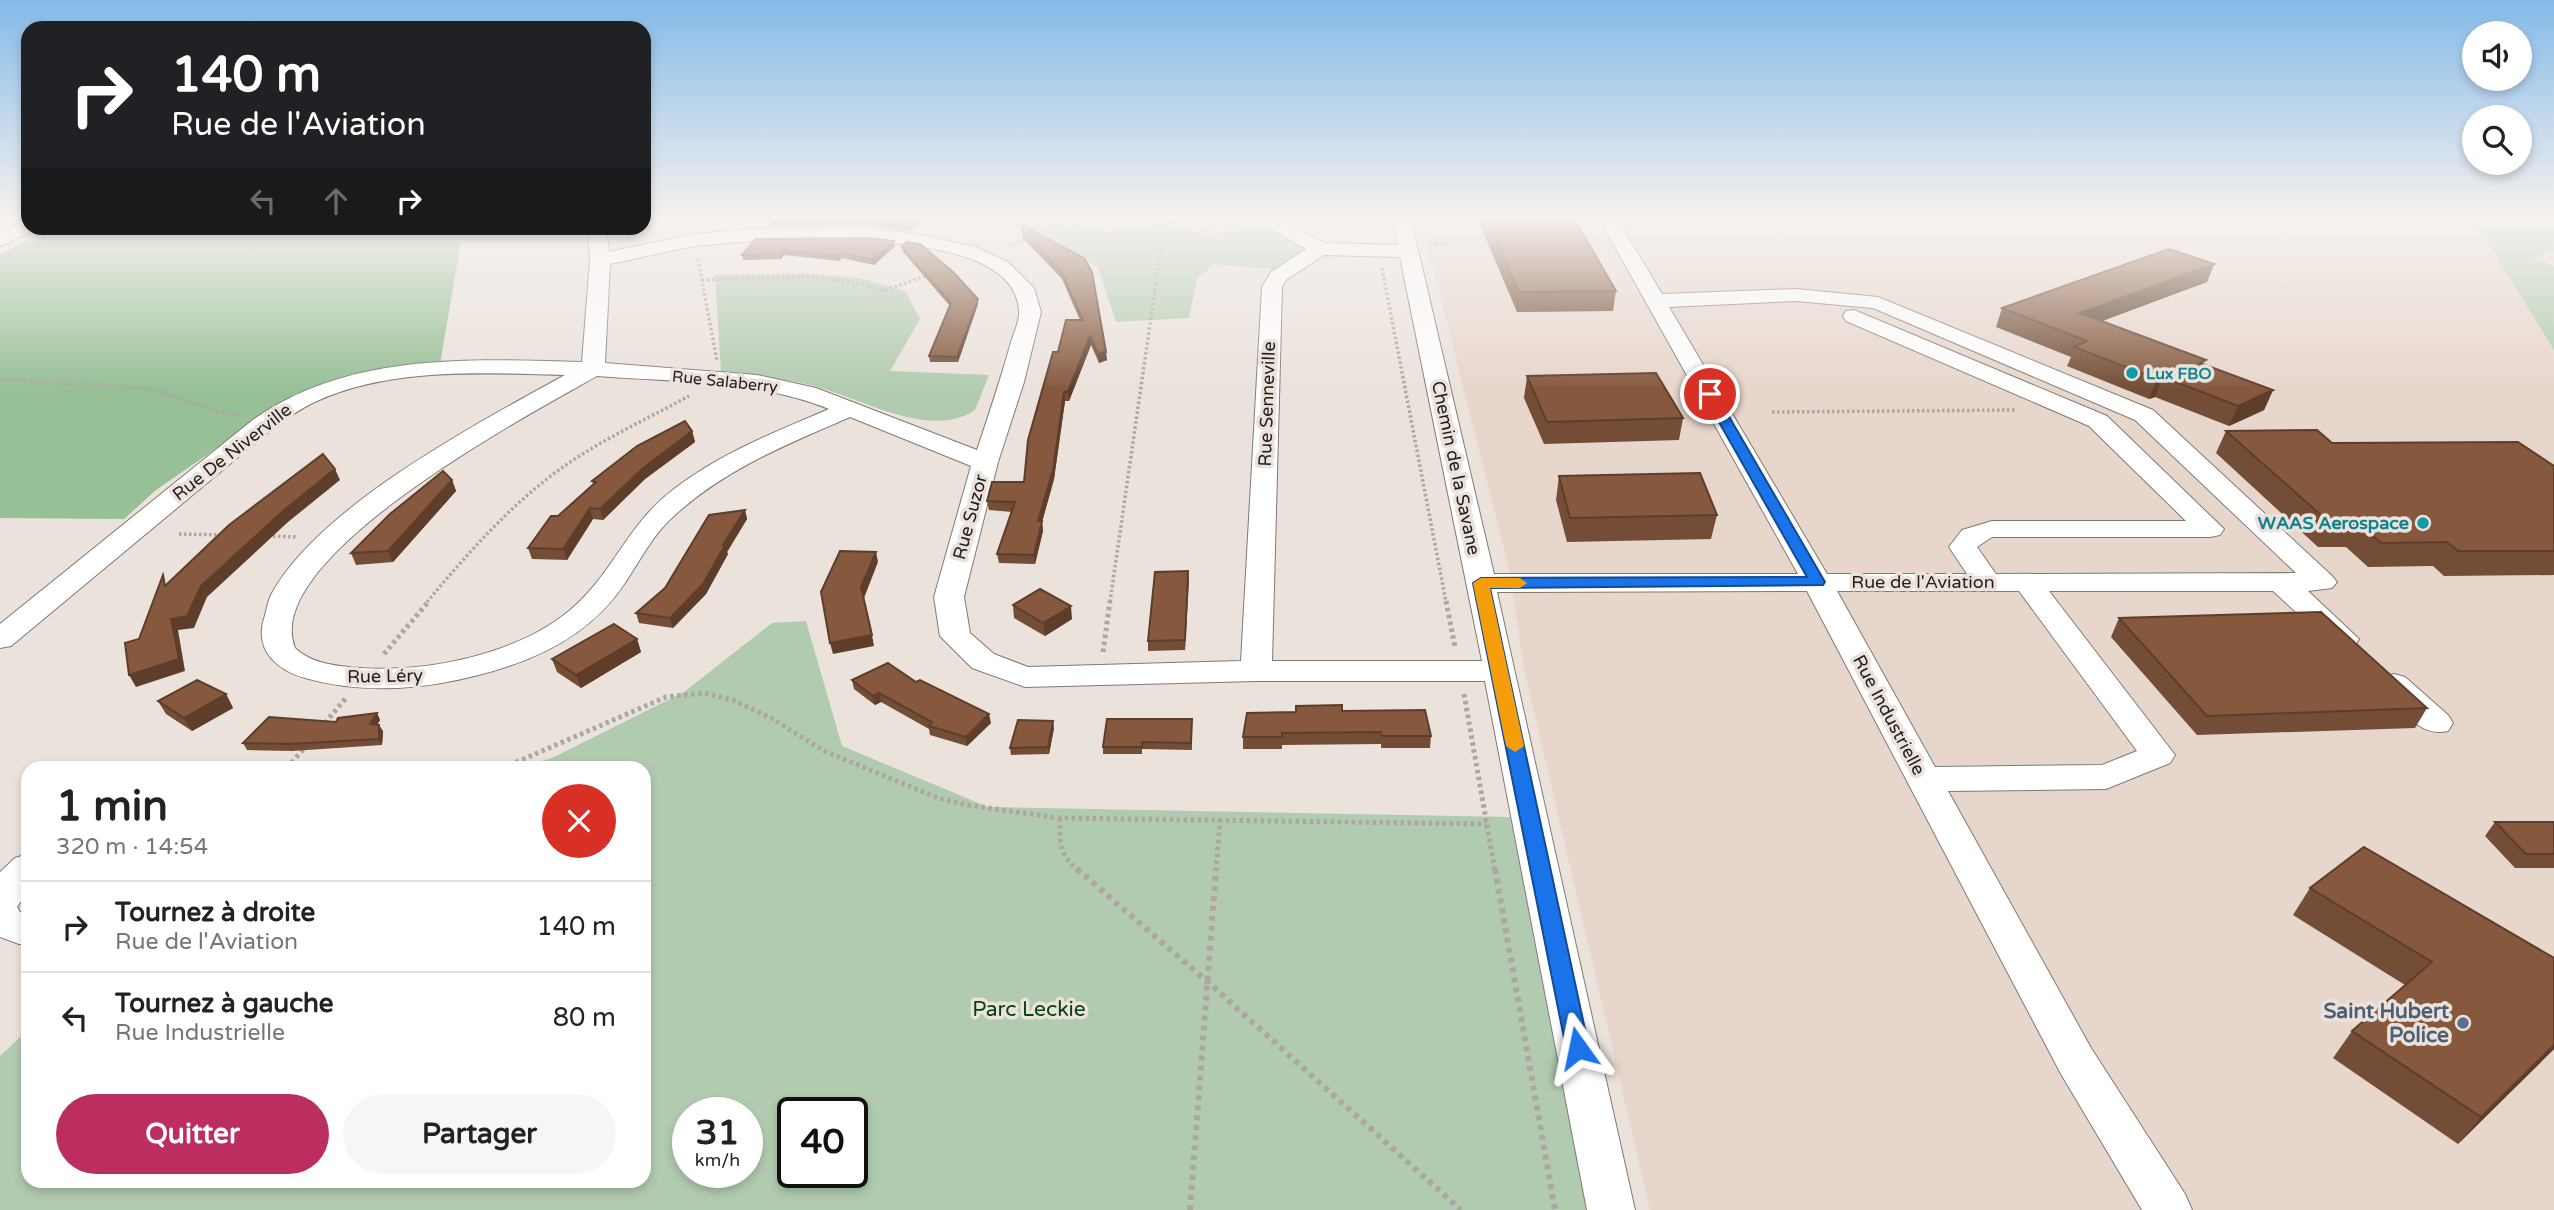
<!DOCTYPE html>
<html lang="fr">
<head>
<meta charset="utf-8">
<style>
  :root { --surface:#fff; --page:#f6f6f6; --text:#222; --muted:#767676; --line:#e0e0e0; --accent:#bc2e60 }
  body { margin:0; font-family:"Varela Round",sans-serif; background:var(--page); color:var(--text); height:100vh; display:flex; flex-direction:column; font-size:26px; white-space:nowrap }
  * { box-sizing:border-box; margin:0 }
  p { font-size:23px; color:var(--muted) }
  .icon { flex:none; width:38px; height:38px; fill:none; stroke:currentColor; stroke-width:2; stroke-linecap:round; stroke-linejoin:round }
  .map { position:relative; flex:1; overflow:hidden }
  .details { position:absolute; left:21px; top:761px; width:630px; height:427px; display:flex; flex-direction:column; background:var(--surface); border-radius:21px; box-shadow:0 4px 10px #0003 }
  .details>* { flex:none }
  .top-card { position:absolute; left:21px; top:21px; width:630px; height:214px; border-radius:21px; box-shadow:0 4px 10px #0003; background:#202124; color:#fff; overflow:hidden }
  .buttons { position:absolute; left:2462px; top:21px; display:grid; gap:14px }
  .buttons a { display:grid; place-items:center; width:70px; height:70px; border-radius:50%; background:var(--surface); box-shadow:0 4px 10px #0003; font-size:35px }
  .speed { position:absolute; left:672px; top:1097px; display:flex; gap:14px; font-size:35px; font-weight:700; text-align:center }
  .speed>* { display:grid; place-content:center; width:91px; height:91px; border-radius:50%; background:var(--surface); box-shadow:0 4px 10px #0003; line-height:1 }
  .speed small { font-size:18px; font-weight:400 }
  .speed .limit { border:4px solid #111; border-radius:10px; background:#fff; color:#111 }
  .pin { position:absolute; display:grid; place-items:center; width:60px; height:60px; color:#fff; margin:-30px; border:4px solid #fff; border-radius:50%; box-shadow:0 2px 7px #0007 }
  .me { position:absolute; width:77px; margin:-38px; rotate:348deg; stroke-linejoin:round; filter:drop-shadow(0 0 5px #0008) }
  .turn { display:flex; align-items:center; gap:24px; height:147px; padding:0 35px; font-size:32px }
  .turn .icon { width:91px; height:91px; stroke-width:2.5 }
  .turn b { display:block; font-size:49px; line-height:60px }
  .lanes { display:flex; align-items:center; height:66px; padding:0 35px; background:#0003; justify-content:center; gap:35px; direction:ltr }
  .lanes .off { opacity:.35 }
  .round { display:grid; place-items:center; flex:none; width:74px; height:74px; border-radius:37px; background:var(--page) }
  .summary { display:flex; align-items:center; justify-content:space-between; height:119px; padding:0 35px }
  h1 { font-size:42px; font-weight:700; line-height:52px }
  .primary-button { display:flex; gap:14px; margin-top:auto; padding:14px 35px }
  .primary-button a { flex:1; height:80px; border-radius:42px; background:var(--accent); color:#fff; font-size:28px; font-weight:700; line-height:80px; text-align:center }
  .primary-button a+a { background:var(--page); color:var(--text) }
  ul { padding:0; list-style:none }
  li { display:flex; align-items:center; gap:21px; height:91px; padding:0 35px; border-top:2px solid var(--line) }
  li div { flex:1 }
  li b { display:block; font-size:26px }
  li em { font-style:normal }
  .map>svg:first-child { display:block }
</style>
</head>
<body>
<div class="map">
<svg width="2554" height="1210" viewBox="0 0 2554 1210">
  <rect width="100%" height="100%" fill="#ebe2dc"/>
  <path fill="#e7d6cc" d="M1421,220H2554V1210H1650L1524,669L1510,573Z"/>
  <g fill="#b1cbb0" fill-rule="evenodd">
    <path d="M997,220H1076L1107,231L1141,220H1166L1206,235L1265,225L1314,253L1279,270L1215,264L1197,278L1189,318L1116,322L1098,267L1006,221Z"/>
    <path d="M2474,220H2554V250L2532,259L2554,266V350Z"/>
    <path d="M803,273L859,278L905,291L920,319L890,371L989,375L975,410C930,441 859,397 811,385C782,378 751,376 721,373L715,275Z"/>
    <path d="M806,621L842,746L988,807L1510,817L1596,1210H0V1056L28,1030V1181H644V768H517L552,758L684,692L772,623ZM688,1113H747V1172H688ZM793,1113H852V1172H793Z"/>
  </g>
  <path fill="#97c097" d="M24,242H461L440,364L295,394L156,490L124,519L0,518V255Z"/>
  <g fill="none" stroke-linecap="round" stroke-linejoin="round">
    <defs>
      <g id="minor">
        <path d="M28,220V228H36L35,230L0,246V233Z"/>
        <path d="M1257,220H1280L1324,243L1398,245L1393,220H1411L1494,574H1798L1600,220H1618L1662,294L1796,289L1878,297L2153,410L2332,576L2337,582L2332,588L2308,591L2359,639L2355,646L2344,648L2333,646L2273,591H2049L2175,755L2170,763L2106,789L1948,791L2091,1048L2185,1194L2192,1210H2142L2061,1074L1807,591L1497,592L1635,1210H1587L1485,681H1256L1025,687L972,668L940,636L934,597L971,466L850,417C788,444 725,469 675,515C653,534 641,559 625,583C597,625 557,650 509,666C442,688 373,697 305,678C278,670 256,652 263,622C266,614 267,603 271,595C318,507 478,423 565,375C485,373 392,367 317,401C301,408 286,419 272,429L11,646L0,648V624L254,419C350,352 471,359 582,362L590,260L588,228H606L609,252L694,234L751,229L870,228L927,236L976,247L1008,262L1034,288L1041,312L1024,382L998,462L964,597L970,633L994,654L1028,667L1241,661L1262,287L1271,272L1306,249ZM870,240C914,246 1016,251 1019,311C1020,320 1014,332 1011,342C1001,378 989,414 977,450L816,388L757,375L605,363L610,264L694,246L751,241ZM1324,255L1400,257L1482,661H1272L1282,287L1286,280ZM1796,301L1873,308L2135,420L2296,573L1996,574L1977,547L1992,537H2210L2220,535L2224,529L2107,416L1854,310L1846,311L1843,316L1846,321L2089,426L2186,521H1992L1962,530L1949,547L1967,574H1827L1669,307ZM597,376C674,382 757,380 829,409C775,432 721,453 674,489C630,522 616,566 579,602C525,655 421,675 349,667C330,665 310,662 295,648C259,557 532,413 597,376ZM1837,591H2019L2137,751L2102,765L1935,767Z"/>
        <path d="M2394,674L2405,677L2448,715L2453,723L2448,731C2420,738 2401,709 2383,691L2378,684L2383,677Z"/>
        <path d="M28,854V891L17,907L20,912L28,914V944H19L0,937V872L15,858Z"/>
      </g>
    </defs>
    <use href="#minor" stroke="#817974" stroke-width="2"/>
    <g stroke="#ada6a1" stroke-width="3.5" stroke-dasharray="2.5 2.5" stroke-linecap="butt">
      <path d="M1044,220L1090,234L1163,232L1171,237L1245,223"/>
      <path d="M1373,220L1375,232"/>
      <path d="M1429,244H1449"/>
      <path d="M1008,246L1064,227"/>
      <path d="M698,259L717,361"/>
      <path d="M1382,268L1446,602"/>
      <path d="M702,280L816,277L861,284L883,291L928,275"/>
      <path d="M0,379L148,388L224,413L240,414"/>
      <path d="M1772,412L2016,410"/>
      <path d="M179,534L224,535"/>
      <path d="M268,536L298,537"/>
      <path d="M427,602C468,553 511,504 563,467C603,439 647,419 689,396"/>
      <path d="M1110,602L1165,220"/>
    </g>
    <g stroke="#ada6a1" stroke-width="5" stroke-dasharray="3.5 3.5" stroke-linecap="butt">
      <path d="M1446,601L1455,647"/>
      <path d="M1103,652L1110,601"/>
      <path d="M384,654L429,601"/>
      <path d="M1464,694L1495,871"/>
      <path d="M325,723L346,698"/>
      <path d="M287,768L306,746"/>
      <path d="M503,768L666,697L704,693L733,700L771,718L824,751L938,798L967,805L1060,818L1487,824"/>
      <path d="M1060,818C1060,844 1058,853 1079,871"/>
      <path d="M1216,871L1220,820"/>
    </g>
    <g stroke="#ada6a1" stroke-width="6" stroke-dasharray="5 5" stroke-linecap="butt">
      <path d="M1077,869L1209,983L1461,1210"/>
      <path d="M1495,869L1555,1210"/>
      <path d="M1190,1210L1216,869"/>
    </g>
    <use href="#minor" fill="#fff" fill-rule="evenodd"/>
  </g>
  <g fill="#734d35">
    <path d="M770,220H923L911,231L870,225L771,226L769,221Z"/>
    <path d="M1478,220H1575L1616,291L1613,311L1517,312Z"/>
    <path d="M1022,230L1084,258L1107,360L1099,363L1091,345L1069,401H1065L1054,479L1042,522L1043,531L1035,564L999,563L997,554L1012,512L989,510L987,501L1024,482L1058,352L1080,320L1062,279L1023,238Z"/>
    <path d="M756,239L895,246L874,265L842,258L840,261L784,255L781,259L743,260L742,255Z"/>
    <path d="M902,247L978,304L958,362H930L929,356L950,306L903,252Z"/>
    <path d="M2214,264L2207,282L2101,321L2204,364L2273,390L2264,410L2229,426L2155,397L2149,399L2067,366L2071,357L1996,327L2002,308Z"/>
    <path d="M1527,376L1683,418L1679,440L1544,444L1524,398Z"/>
    <path d="M692,431L695,442L645,479L603,520L593,519L567,560L532,559L528,548L558,516L593,484L592,481Z"/>
    <path d="M2226,431L2554,466V575L2444,576L2433,566L2368,567L2346,547H2318L2216,453Z"/>
    <path d="M1559,476L1717,515L1711,539L1567,542L1556,500Z"/>
    <path d="M452,480L456,491L393,562L356,565L351,553Z"/>
    <path d="M745,510L747,519L727,552L728,554L706,594L673,628L639,623L636,613L665,588Z"/>
    <path d="M1188,571L1185,650L1148,651V641Z"/>
    <path d="M1013,605L1072,619L1045,636L1014,618Z"/>
    <path d="M2119,618L2427,708L2415,728L2197,735L2111,637Z"/>
    <path d="M637,639L641,652L581,688L557,672L552,659Z"/>
    <path d="M852,680L916,682L991,723L967,746L930,735L929,729L881,702L875,705L854,689Z"/>
    <path d="M226,694L233,708L192,731L166,714L158,701Z"/>
    <path d="M1342,711L1431,736L1430,748H1381V744L1282,745V749H1243V737Z"/>
    <path d="M377,713L380,720L377,725L383,731L382,745L292,751L247,750L243,743Z"/>
    <path d="M1192,719V750L1142,749V754H1103V747Z"/>
    <path d="M1054,728L1049,754L1011,755L1010,748Z"/>
    <path d="M2495,822H2554V868H2515L2485,836Z"/>
    <path d="M2364,847L2554,1049L2458,1144L2333,1058L2352,1031L2405,985L2293,915L2310,888Z"/>
  </g>
  <g fill="#5e3e2b">
    <path d="M917,220H923L911,231L910,226Z"/>
    <path d="M894,241L895,246L874,265L873,260Z"/>
    <path d="M783,250L784,255L781,259L780,254Z"/>
    <path d="M2214,264L2207,282L2073,332L2080,313Z"/>
    <path d="M978,299V304L958,362L957,357Z"/>
    <path d="M1090,336L1091,345L1069,401L1068,392Z"/>
    <path d="M1106,352L1107,360L1099,363L1098,354Z"/>
    <path d="M2163,377L2155,397L2149,399L2157,379Z"/>
    <path d="M2273,390L2264,410L2229,426L2238,406Z"/>
    <path d="M1064,392L1065,401L1054,479L1042,522L1043,531L1035,564L1034,555L1038,521Z"/>
    <path d="M692,431L695,442L645,479L603,520L600,509L642,469Z"/>
    <path d="M335,469L340,480L288,522L207,597L194,628L178,630L185,671L136,687L129,675L171,619L201,586L283,511Z"/>
    <path d="M452,480L456,491L393,562L388,551Z"/>
    <path d="M590,508L593,519L567,560L563,549Z"/>
    <path d="M745,510L747,519L727,552L728,554L706,594L673,628L670,618L723,545Z"/>
    <path d="M876,552L878,562L864,598L861,587Z"/>
    <path d="M1188,571L1189,581L1185,650V640Z"/>
    <path d="M1071,606L1072,619L1045,636L1043,623Z"/>
    <path d="M872,635L874,646L833,654L830,643Z"/>
    <path d="M637,639L641,652L581,688L576,675Z"/>
    <path d="M879,693L881,702L875,705L873,696Z"/>
    <path d="M226,694L233,708L192,731L184,718Z"/>
    <path d="M377,713L380,720L373,731L370,724Z"/>
    <path d="M989,714L991,723L967,746L966,737Z"/>
    <path d="M1053,721L1054,728L1049,754L1048,747Z"/>
    <path d="M379,725L383,731L382,745L379,739Z"/>
    <path d="M2554,1045V1049L2458,1144L2481,1117Z"/>
  </g>
  <g fill="#86593e" stroke="#5e3e2b" stroke-width="2">
    <path d="M770,220H917L910,226L869,221H769Z"/>
    <path d="M1487,220H1575L1616,291L1519,292Z"/>
    <path d="M1025,227L1084,258L1092,272L1106,352L1098,354L1090,336L1068,392H1064L1053,470L1038,521H1042L1034,555L997,554L1015,502L987,501L992,482H1024L1028,440L1053,352H1058L1066,320H1083L1061,271L1022,230Z"/>
    <path d="M869,238L894,241L873,260L841,253L839,256L783,250L780,254L742,255L756,239Z"/>
    <path d="M907,242L920,244L953,272L978,299L957,357L929,356L951,303L902,247Z"/>
    <path d="M2169,249L2214,264L2080,313L2206,360L2200,363L2273,390L2238,406L2163,377L2157,379L2074,347L2087,341L2002,308Z"/>
    <path d="M1656,373L1683,418L1547,422L1527,376Z"/>
    <path d="M685,421L692,431L642,469L600,509L590,508L563,549L528,548L551,516H558L596,482L592,481L637,446Z"/>
    <path d="M2317,430L2332,443L2518,442L2554,466V551H2458L2447,542L2381,543L2359,524H2331L2226,431Z"/>
    <path d="M323,454L335,469L283,511L201,586L187,616L171,619L179,659L129,675L125,643L139,639L163,575L165,586L229,525Z"/>
    <path d="M443,471L452,480L388,551L351,553L390,514Z"/>
    <path d="M1700,473L1717,515L1570,518L1559,476Z"/>
    <path d="M745,510L723,545H725L703,584L670,618L636,613L665,588L709,515Z"/>
    <path d="M840,551L876,552L861,587L872,635L830,643L821,592Z"/>
    <path d="M1188,571L1185,640L1148,641L1155,572Z"/>
    <path d="M1040,589L1071,606L1043,623L1013,605Z"/>
    <path d="M2321,612L2427,708L2207,716L2119,618Z"/>
    <path d="M614,624L637,639L576,675L552,659Z"/>
    <path d="M888,663L916,682L920,680L989,714L966,737L929,726L932,722L879,693L873,696L852,680Z"/>
    <path d="M197,680L226,694L184,718L158,701Z"/>
    <path d="M1342,705V711L1425,710L1431,736H1382L1381,732L1282,733V737H1243L1247,713L1296,712V706Z"/>
    <path d="M377,713L370,724L379,725V739L288,744L243,743L269,717L336,722L338,718Z"/>
    <path d="M1107,719H1192L1191,743L1142,742V747H1103Z"/>
    <path d="M1018,720L1053,721L1048,747L1010,748Z"/>
    <path d="M2495,822H2554V854H2526Z"/>
    <path d="M2364,847L2554,958V1045L2481,1117L2352,1031L2432,962L2310,888Z"/>
  </g>
  <linearGradient id="sky" x2="0" y2="1"><stop stop-color="#85bae8"/><stop offset="0.56" stop-color="#f6f2ef"/><stop offset="1" stop-color="#f6f2ef" stop-opacity="0"/></linearGradient>
  <rect width="2554" height="390" fill="url(#sky)"/>
  <path fill="#1a73e8" stroke="#114b97" stroke-width="2" d="M1710,391L1716,394L1825,582L1823,585L1490,588L1589,1048L1586,1055L1578,1058L1570,1055L1566,1048L1473,583L1481,578L1807,577L1703,394Z"/>
  <path fill="#f59e0b" d="M1481,578H1520L1527,583L1520,588H1490L1524,746L1515,752L1506,746L1473,583Z"/>
  <g fill="#0f9aa8" stroke="#ebe2dc" stroke-width="2.5">
    <circle cx="2132" cy="373" r="7"/>
    <circle cx="2423" cy="523" r="7"/>
  </g>
  <circle fill="#5c6f8a" stroke="#ebe2dc" stroke-width="2.5" cx="2463" cy="1023" r="7"/>
  <g text-anchor="middle" stroke-width="7" stroke-linejoin="round" paint-order="stroke">
    <g font-size="16" font-weight="bold" fill="#0d838f" stroke="#ebe2dc" text-anchor="start">
      <text x="2146" y="379">Lux FBO</text>
    </g>
    <g font-size="16" fill="#221e1c" stroke="#ebe2dc">
      <text transform="translate(725 381) rotate(6)" y="6">Rue Salaberry</text>
    </g>
    <g font-size="18" fill="#221e1c" stroke="#ebe2dc">
      <text transform="translate(1267 404) rotate(-88)" y="6">Rue Senneville</text>
      <text transform="translate(232 452) rotate(-38)" y="6">Rue De Niverville</text>
      <text transform="translate(1456 468) rotate(78)" y="6">Chemin de la Savane</text>
      <text transform="translate(970 517) rotate(-75)" y="6">Rue Suzor</text>
      <text x="1923" y="588">Rue de l'Aviation</text>
      <text transform="translate(385 676) rotate(-1)" y="6">Rue Léry</text>
      <text transform="translate(1889 715) rotate(62)" y="6">Rue Industrielle</text>
    </g>
    <g font-size="18" font-weight="bold" fill="#0d838f" stroke="#ebe2dc" text-anchor="end">
      <text x="2409" y="529">WAAS Aerospace</text>
    </g>
    <g font-size="21" fill="#05430d" stroke="#ebe2dc">
      <text x="1029" y="1016">Parc Leckie</text>
    </g>
    <g font-size="21" font-weight="bold" fill="#4e5e75" stroke="#ebe2dc" text-anchor="end">
      <text x="2449" y="1018">Saint Hubert<tspan x="2449" dy="24">Police</tspan></text>
    </g>
  </g>
</svg>
<div class="buttons">
<a><svg class="icon" aria-label="sound" viewBox="0 0 24 24"><path d="M4 9h4l5-4v14l-5-4H4zM17 9q2 3 0 6"/></svg></a>
<a><svg class="icon" aria-label="search" viewBox="0 0 24 24"><circle cx="10" cy="10" r="6"/><path d="M15 15l6 6"/></svg></a>
</div>
<div class="speed"><div>31<small>km/h</small></div><div class="limit">40</div></div>
<div class="pin" style="left:1710px;top:394px;background:#d93025"><svg class="icon" aria-label="arrive" viewBox="0 0 24 24"><path d="M6 21V4h12l-3 4 3 4H6"/></svg></div>
<svg class="me" style="left:1578px;top:1048px" viewBox="-20 -20 40 40"><path d="M0-17L14 15 0 8-14 15z" fill="#1a73e8" stroke="#fff" stroke-width="4"/></svg>
<div class="top-card">
<div class="turn"><svg class="icon" aria-label="right" viewBox="0 0 24 24"><path d="M7 20v-9h11M14 6l5 5-5 5"/></svg><div><b>140 m</b>Rue de l'Aviation</div></div>
<div class="lanes"><svg class="icon off" aria-label="left" viewBox="0 0 24 24"><path d="M17 20v-9H6M10 6l-5 5 5 5"/></svg><svg class="icon off" aria-label="ahead" viewBox="0 0 24 24"><path d="M12 20V5M6 11l6-6 6 6"/></svg><svg class="icon" aria-label="right" viewBox="0 0 24 24"><path d="M7 20v-9h11M14 6l5 5-5 5"/></svg></div>
</div>
<section class="details">
<div class="summary"><div><h1>1 min</h1><p>320 m · 14:54</p></div><a class="round" style="background:#d93025;color:#fff"><svg class="icon" aria-label="close" viewBox="0 0 24 24"><path d="M6 6l12 12M18 6L6 18"/></svg></a></div>
<ul>
<li><svg class="icon" aria-label="right" viewBox="0 0 24 24"><path d="M7 20v-9h11M14 6l5 5-5 5"/></svg><div><b>Tournez à droite</b><p>Rue de l'Aviation</p></div><em>140 m</em></li>
<li><svg class="icon" aria-label="left" viewBox="0 0 24 24"><path d="M17 20v-9H6M10 6l-5 5 5 5"/></svg><div><b>Tournez à gauche</b><p>Rue Industrielle</p></div><em>80 m</em></li>
</ul>
<div class="primary-button"><a>Quitter</a><a>Partager</a></div>
</section>
</div>
</body>
</html>
